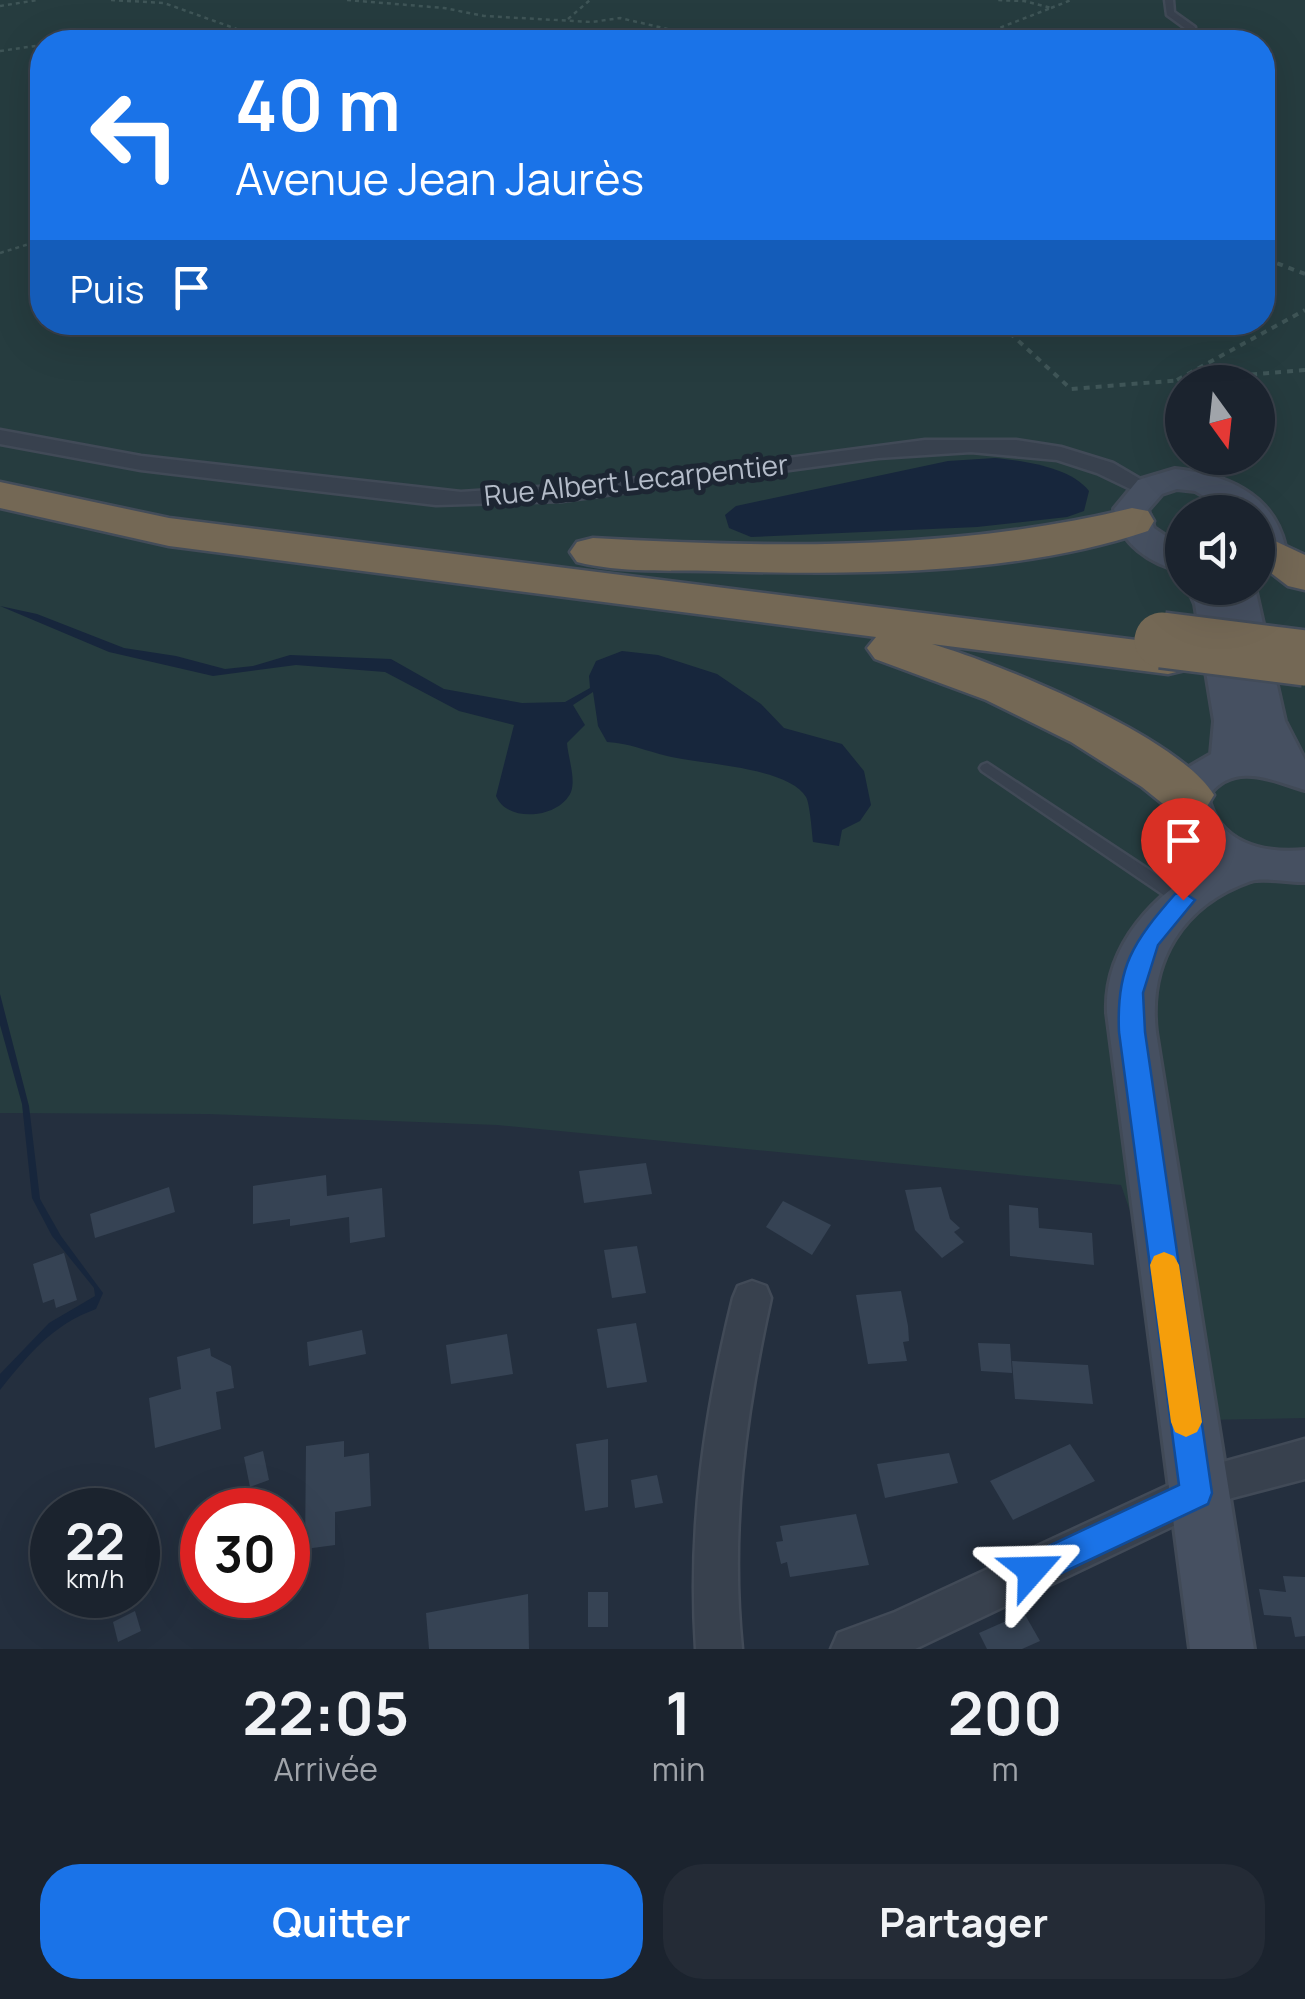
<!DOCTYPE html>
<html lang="fr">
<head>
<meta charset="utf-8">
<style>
  :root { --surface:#1b232e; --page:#242b36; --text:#f1f3f6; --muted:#a0a4aa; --line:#39404a; --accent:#1a73e8 }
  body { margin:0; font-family:Manrope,sans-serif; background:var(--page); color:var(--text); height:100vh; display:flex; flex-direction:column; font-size:38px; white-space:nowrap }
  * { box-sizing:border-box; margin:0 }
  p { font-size:32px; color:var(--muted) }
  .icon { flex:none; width:55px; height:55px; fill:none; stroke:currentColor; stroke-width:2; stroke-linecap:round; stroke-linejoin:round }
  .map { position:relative; height:1649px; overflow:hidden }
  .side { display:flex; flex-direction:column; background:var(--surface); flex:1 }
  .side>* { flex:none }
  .hud { position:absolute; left:30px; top:30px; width:1245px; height:305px; border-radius:40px; box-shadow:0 10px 40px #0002,0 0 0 2px var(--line); background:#1a73e8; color:#fff; overflow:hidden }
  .needle { width:65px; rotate:165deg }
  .fabs { position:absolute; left:1165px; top:365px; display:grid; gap:20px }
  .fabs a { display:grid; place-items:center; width:110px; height:110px; border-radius:50%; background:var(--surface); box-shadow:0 10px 40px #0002,0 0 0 2px var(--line); font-size:50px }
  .speed { position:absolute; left:30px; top:1488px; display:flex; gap:20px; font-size:50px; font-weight:700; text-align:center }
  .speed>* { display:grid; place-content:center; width:130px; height:130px; border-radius:50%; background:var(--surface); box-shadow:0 10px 40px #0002,0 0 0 2px var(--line); line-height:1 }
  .speed small { font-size:25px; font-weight:400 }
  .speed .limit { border:15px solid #d22; background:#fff; color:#111 }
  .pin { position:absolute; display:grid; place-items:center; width:85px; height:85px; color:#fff; margin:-102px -42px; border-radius:50% 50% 50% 0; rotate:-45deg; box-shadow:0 0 10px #0007 }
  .pin .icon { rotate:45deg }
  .me { position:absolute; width:110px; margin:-55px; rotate:65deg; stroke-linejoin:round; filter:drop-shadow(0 0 8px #0008) }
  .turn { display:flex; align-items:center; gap:35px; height:210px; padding:0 40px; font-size:45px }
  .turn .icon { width:130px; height:130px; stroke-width:2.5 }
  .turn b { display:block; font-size:70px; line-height:85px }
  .then { display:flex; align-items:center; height:95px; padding:0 40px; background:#0003; gap:20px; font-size:38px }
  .eta { display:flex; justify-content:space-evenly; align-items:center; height:170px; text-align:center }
  .eta b { font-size:60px; font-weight:700; line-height:70px }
  .primary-button { display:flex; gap:20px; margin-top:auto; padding:20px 40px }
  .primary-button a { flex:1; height:115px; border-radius:40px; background:var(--accent); color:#fff; font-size:40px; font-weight:700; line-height:115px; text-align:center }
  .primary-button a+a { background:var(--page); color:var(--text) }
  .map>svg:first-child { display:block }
</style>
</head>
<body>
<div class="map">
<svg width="1305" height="1649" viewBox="0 0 1305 1649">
  <rect width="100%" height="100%" fill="#242f3e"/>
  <path fill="#263c3f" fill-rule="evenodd" d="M0,0H1305V1418L1202,1420L1121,1185L497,1125L207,1114L0,1113ZM42,42H1262V322H42ZM1182,382H1258V458H1182ZM1182,512H1258V588H1182Z"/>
  <g fill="#17263c">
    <path d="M995,458C1025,461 1070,467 1089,491L1084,511L1067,517L977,527L751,537L729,528L725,515L736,506L948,461Z"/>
    <path d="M0,606L37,614L124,648L176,656L225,669L253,666L290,655L391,659L444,689L522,703L565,702L590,688L589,676L596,661L622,651L658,655L717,674L761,704L784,728L842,744L864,771L871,805L860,821L842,830L839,846L813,842C812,833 810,804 806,797C789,767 699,764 667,756C646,751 629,743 607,742L598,726L593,692L573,705L585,725L567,743C568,757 576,779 571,792C559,819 507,823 496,796L514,725L459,711L385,672L296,665L213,676L109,652Z"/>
    <path d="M0,994L29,1106L40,1199L61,1236L103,1293L96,1309C52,1325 29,1354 0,1390V1374L49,1323L95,1296L94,1288L52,1236L32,1198L22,1104L0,1025Z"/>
  </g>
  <g fill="#364354">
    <path d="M646,1163L652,1194L584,1203L579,1171Z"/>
    <path d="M326,1175L327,1196L382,1188L385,1237L350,1243L349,1217L290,1226V1219L253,1224V1186Z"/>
    <path d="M169,1187L175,1212L95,1238L90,1214Z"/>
    <path d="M941,1187L950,1219L960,1228L954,1232L964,1242L942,1258L915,1230L905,1190Z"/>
    <path d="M783,1201L831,1225L812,1255L766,1227Z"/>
    <path d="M1009,1205L1038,1208L1039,1228L1092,1233L1094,1265L1010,1256Z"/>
    <path d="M637,1246L646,1293L612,1298L604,1250Z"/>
    <path d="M64,1253L77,1300L56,1308L54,1299L43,1303L33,1264Z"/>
    <path d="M901,1291L908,1326L909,1341L903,1342L907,1361L868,1364L856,1295Z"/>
    <path d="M636,1323L647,1382L607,1388L597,1329Z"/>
    <path d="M362,1330L366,1354L309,1366L307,1342Z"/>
    <path d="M507,1334L513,1374L451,1384L446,1345Z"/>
    <path d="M978,1343L1010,1344L1012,1373L981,1371Z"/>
    <path d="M210,1348L211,1356L231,1366L234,1388L216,1392L221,1429L155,1448L149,1398L181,1389L177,1357Z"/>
    <path d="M1012,1361L1088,1365L1093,1404L1015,1399Z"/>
    <path d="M608,1439V1507L585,1511L576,1444Z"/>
    <path d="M344,1441V1457L369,1453L371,1506L335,1512V1545L305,1549L306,1446Z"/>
    <path d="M1070,1444L1095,1481L1013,1520L990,1481Z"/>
    <path d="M263,1451L269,1480L250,1487L244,1457Z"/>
    <path d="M949,1453L958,1483L885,1498L877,1464Z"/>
    <path d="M657,1475L663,1503L635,1508L631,1480Z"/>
    <path d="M856,1514L869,1565L790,1577L787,1562L781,1564L776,1542L783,1541L780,1526Z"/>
    <path d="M1283,1576L1305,1577V1636L1295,1637L1291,1617L1264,1615L1259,1589L1286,1592Z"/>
    <rect x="588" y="1592" width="20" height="35"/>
    <path d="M528,1594L529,1649H429L426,1613Z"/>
    <path d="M135,1611L141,1631L118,1642L113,1622Z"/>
    <path d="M1024,1613L1040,1641L1022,1649H987L979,1633Z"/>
  </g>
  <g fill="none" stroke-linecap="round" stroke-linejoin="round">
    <defs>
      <g id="lane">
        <path d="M1165,0H1173L1174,12L1195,27V31H1189L1167,15Z"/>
        <path d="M987,763L1189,896L1191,900L1189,904H1177L982,771L980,768L982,765Z"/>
      </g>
      <g id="street">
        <path d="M0,430L141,456L461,492L600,483L925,440H1016L1061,447L1113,463L1159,490L1147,497L1097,473L1057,460L971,452L878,458L562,501L436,505L141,470L0,444Z"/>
        <path d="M752,1281L766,1286L771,1298C745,1416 730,1529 742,1649H696C688,1528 704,1415 733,1298L738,1286Z"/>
        <path d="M1305,1439V1479L1232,1498L915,1649H831L838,1633L895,1612L1212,1465Z"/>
      </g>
      <g id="secondary">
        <path d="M1175,469C1224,474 1273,493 1285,546L1271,570L1258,573V512H1232L1195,491L1177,489L1162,494L1148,510L1154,528L1182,547V571C1150,564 1120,544 1114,509L1138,480Z"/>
        <path d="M1188,588H1255L1285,721L1305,760V790C1271,780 1234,761 1208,796C1218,843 1262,854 1305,850V882C1289,883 1265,877 1251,881C1182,905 1148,962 1156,1032L1254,1649H1190L1107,1013C1104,945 1155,892 1212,863C1186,847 1172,825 1166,795L1182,771L1211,754L1214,721L1195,604Z"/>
      </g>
      <g id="highway">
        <path d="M0,482L169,518L1168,644L1185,648L1193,659L1185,670L1168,674L932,644C1000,664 1178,736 1214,795L1206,808L1187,813L1168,808L1142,787L1071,742L986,700L875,659L867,648L876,637L169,546L0,508Z"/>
        <path d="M1132,508L1148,511L1154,521L1148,531C1016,576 853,575 714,571C670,570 620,573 577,562L570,552L577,542L593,538C773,548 956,551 1132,508Z"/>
        <path d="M1275,541L1305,555V590L1288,586L1258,563L1259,545Z"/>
      </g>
    </defs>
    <use href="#lane" stroke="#414a57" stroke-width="5"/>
    <use href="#street" stroke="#414a57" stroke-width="5"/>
    <use href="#secondary" stroke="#414a57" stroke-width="6"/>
    <use href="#highway" stroke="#434c59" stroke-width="5"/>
    <g stroke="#3f5557" stroke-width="2.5" stroke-dasharray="4 4" stroke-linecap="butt">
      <path d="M111,0L164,3L273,42"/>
      <path d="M347,0L444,8L484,16L592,22L620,18L672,30L691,42"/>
      <path d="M0,6L38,0"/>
      <path d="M1051,8L1071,0"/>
      <path d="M568,19L590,0"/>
      <path d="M64,42C120,34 175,21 229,42"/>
      <path d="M963,42L1051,8L1024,1L995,0"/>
      <path d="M0,51L42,45"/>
      <path d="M0,253L42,240"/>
      <path d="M1262,257L1272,261"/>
    </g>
    <g stroke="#3f5557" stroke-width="4" stroke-dasharray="6 6" stroke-linecap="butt">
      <path d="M1266,259L1305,274"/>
      <path d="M988,322L1012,335L1071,389L1305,370"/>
      <path d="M1177,380L1305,310"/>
    </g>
    <use href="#lane" fill="#38414e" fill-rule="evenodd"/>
    <use href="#street" fill="#38414e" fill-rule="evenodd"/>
    <use href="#secondary" fill="#465061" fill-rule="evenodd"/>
    <use href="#highway" fill="#746855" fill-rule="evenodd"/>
    <defs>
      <path id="highway-bridge" d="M1162,640L1305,658"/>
    </defs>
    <use href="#highway-bridge" stroke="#434c59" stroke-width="60" stroke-linecap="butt"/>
    <use href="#highway-bridge" stroke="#746855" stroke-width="55"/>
  </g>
  <path fill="#1a73e8" stroke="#114b97" stroke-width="2.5" d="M1183,892L1195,900L1158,945L1143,993L1145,1032L1212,1493L1208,1504L1032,1587L1021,1582L1016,1570L1021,1559L1179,1485L1119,1032C1116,967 1133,942 1175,894Z"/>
  <path fill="#f59e0b" d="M1164,1252L1174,1256L1179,1265L1202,1422L1197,1432L1186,1437L1175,1432L1171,1422L1150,1265L1154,1256Z"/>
  <g text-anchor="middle" stroke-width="10" stroke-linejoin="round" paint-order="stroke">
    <g font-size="28" fill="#b4bcc9" stroke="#1d2633">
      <text transform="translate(636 480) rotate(-6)" y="10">Rue Albert Lecarpentier</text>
    </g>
  </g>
</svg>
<div class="fabs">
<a><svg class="needle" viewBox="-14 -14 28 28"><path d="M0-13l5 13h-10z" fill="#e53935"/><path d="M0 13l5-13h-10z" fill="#a0a4aa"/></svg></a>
<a><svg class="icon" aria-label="sound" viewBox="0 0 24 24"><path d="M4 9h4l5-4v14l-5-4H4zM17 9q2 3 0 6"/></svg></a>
</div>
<div class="speed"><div>22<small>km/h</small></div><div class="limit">30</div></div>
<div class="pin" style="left:1183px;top:900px;background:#d93025"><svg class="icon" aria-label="arrive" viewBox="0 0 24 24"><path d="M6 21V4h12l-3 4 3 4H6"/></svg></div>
<svg class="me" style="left:1032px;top:1570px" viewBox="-20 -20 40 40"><path d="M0-17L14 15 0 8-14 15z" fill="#1a73e8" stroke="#fff" stroke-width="4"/></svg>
<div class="hud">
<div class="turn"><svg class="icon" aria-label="left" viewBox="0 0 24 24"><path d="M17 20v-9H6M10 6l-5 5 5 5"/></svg><div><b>40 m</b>Avenue Jean Jaurès</div></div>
<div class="then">Puis<svg class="icon" aria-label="arrive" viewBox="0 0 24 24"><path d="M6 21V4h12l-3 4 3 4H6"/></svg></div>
</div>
</div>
<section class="side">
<div class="eta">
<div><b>22:05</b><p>Arrivée</p></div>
<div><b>1</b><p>min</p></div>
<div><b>200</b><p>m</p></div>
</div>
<div class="primary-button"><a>Quitter</a><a>Partager</a></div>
</section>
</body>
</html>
